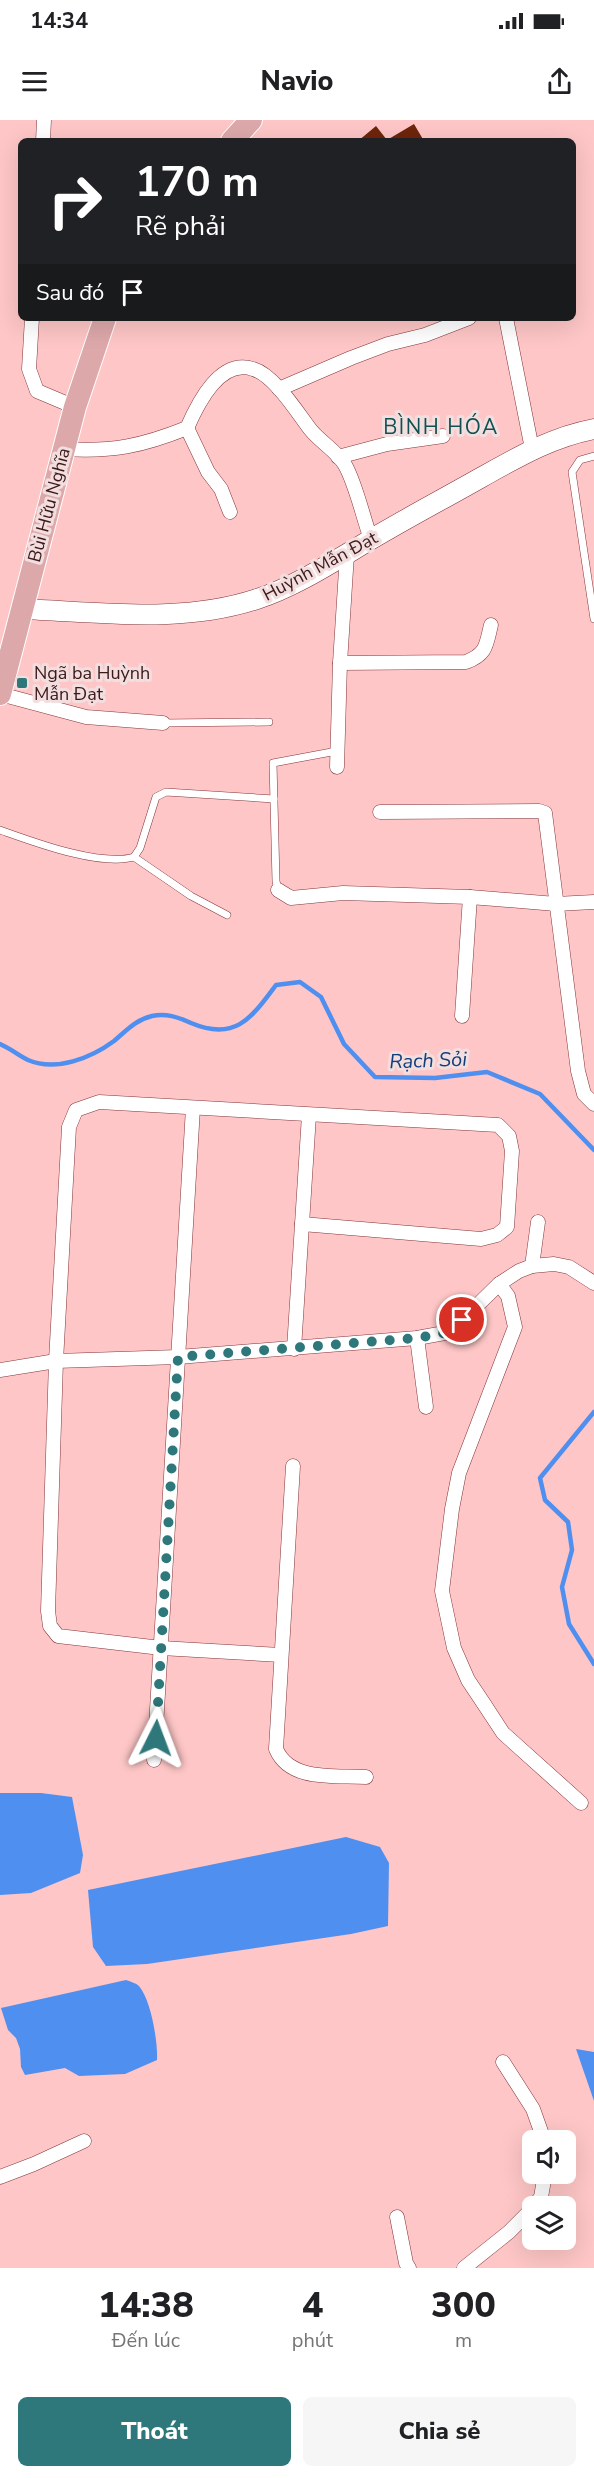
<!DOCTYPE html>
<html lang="vi">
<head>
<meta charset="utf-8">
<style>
  :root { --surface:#fff; --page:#f6f6f6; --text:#202124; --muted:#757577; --accent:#2e777a }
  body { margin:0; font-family:"Nunito Sans",sans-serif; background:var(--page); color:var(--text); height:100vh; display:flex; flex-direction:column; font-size:22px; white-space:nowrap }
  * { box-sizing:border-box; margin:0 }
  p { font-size:20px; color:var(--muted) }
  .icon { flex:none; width:33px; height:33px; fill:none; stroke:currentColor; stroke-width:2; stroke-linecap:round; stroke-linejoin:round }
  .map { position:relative; height:2148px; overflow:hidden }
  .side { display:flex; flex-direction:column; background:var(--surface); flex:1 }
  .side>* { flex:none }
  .banner { position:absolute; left:18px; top:18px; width:558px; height:183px; border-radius:9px; box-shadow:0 6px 24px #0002; background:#202124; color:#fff; overflow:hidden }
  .tools { position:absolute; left:522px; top:2010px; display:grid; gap:12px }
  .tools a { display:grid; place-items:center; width:54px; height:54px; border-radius:9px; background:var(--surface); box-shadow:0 6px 24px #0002; font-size:30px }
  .pin { position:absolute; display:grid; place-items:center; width:51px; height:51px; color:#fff; margin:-26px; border:3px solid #fff; border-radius:50%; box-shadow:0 2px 6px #0007 }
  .me { position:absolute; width:66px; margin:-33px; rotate:3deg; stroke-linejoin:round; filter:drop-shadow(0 0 4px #0008) }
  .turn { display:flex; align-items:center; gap:21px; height:126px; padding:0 18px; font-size:27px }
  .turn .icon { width:78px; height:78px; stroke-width:2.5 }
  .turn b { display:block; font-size:42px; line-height:51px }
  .then { display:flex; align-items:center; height:57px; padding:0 18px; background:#0003; gap:12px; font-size:22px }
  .eta { display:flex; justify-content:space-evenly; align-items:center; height:102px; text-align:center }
  .eta b { font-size:36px; font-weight:800; line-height:42px }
  .cta { display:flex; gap:12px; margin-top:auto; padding:12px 18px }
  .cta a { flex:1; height:69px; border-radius:9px; background:var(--accent); color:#fff; font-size:24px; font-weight:800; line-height:69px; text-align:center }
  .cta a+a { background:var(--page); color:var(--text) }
  .status { display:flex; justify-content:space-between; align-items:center; height:42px; padding:0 30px; background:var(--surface); direction:ltr }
  .status svg { height:16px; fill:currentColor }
  header { display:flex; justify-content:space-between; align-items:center; height:78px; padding:0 18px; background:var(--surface); font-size:27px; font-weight:800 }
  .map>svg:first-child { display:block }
</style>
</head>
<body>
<div class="status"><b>14:34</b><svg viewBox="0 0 49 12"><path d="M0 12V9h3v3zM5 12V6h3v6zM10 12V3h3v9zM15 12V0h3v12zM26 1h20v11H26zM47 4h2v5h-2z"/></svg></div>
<header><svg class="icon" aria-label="menu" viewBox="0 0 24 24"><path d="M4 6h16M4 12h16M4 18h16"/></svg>Navio<svg class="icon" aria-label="share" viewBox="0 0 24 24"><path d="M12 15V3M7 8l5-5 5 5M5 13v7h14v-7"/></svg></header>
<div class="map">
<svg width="594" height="2148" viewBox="0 0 594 2148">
  <rect width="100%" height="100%" fill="#fec6c6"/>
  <g fill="#4f8ff0">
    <path d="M0,1673H41L72,1677L83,1735L80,1753L31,1773L0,1775Z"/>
    <path d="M346,1717L380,1727L389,1743L388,1806L351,1814L147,1844L106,1846L93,1827L88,1770Z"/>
    <path d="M126,1860C131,1862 136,1863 139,1866C151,1880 158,1922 157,1940L125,1954L79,1956L65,1948L25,1955L21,1947L20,1929L16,1918L8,1910L1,1888Z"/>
    <path d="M576,1929L594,1932V1981Z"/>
  </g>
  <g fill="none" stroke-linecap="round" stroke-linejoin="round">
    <g stroke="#4f8ff0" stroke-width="4.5">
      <path d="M0,924C10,928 18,935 28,940C56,952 91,938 114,921C126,911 135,900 152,896C166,893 178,897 191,903C236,922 252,897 276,865L300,862L321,877L344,924L375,957L435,958L487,952L540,974L594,1030"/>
      <path d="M594,1292L540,1358L545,1380L568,1402L572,1430L562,1467L569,1504L594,1544"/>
    </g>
  </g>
  <path fill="#6d250b" d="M414,4L424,21H358L376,6L387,20Z"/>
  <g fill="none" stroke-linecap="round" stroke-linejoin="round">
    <defs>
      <g id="service">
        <path d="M594,336L580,340L572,352L594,499"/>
        <path d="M163,603L269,602"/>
        <path d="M0,710C34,722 100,747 134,737L140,728L156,677L166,672L274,679"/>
        <path d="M134,737L191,776L227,795"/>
        <path d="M278,770L276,761L273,643L337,631"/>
      </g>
      <g id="minor">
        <path d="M43,21L44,0"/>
        <path d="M32,198L29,249L37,271L75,287"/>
        <path d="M506,198L532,329"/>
        <path d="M279,269L351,238L388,224L425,215L469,198"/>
        <path d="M187,308L208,352L221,369L230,392"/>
        <path d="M64,329C113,332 142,326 187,308C198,283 220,238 253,249C274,255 297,292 310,309C320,322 337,331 345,345C356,364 363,398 371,419"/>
        <path d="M338,337L387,324L443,316"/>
        <path d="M340,543L466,542C487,534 486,525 491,505"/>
        <path d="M0,574L86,597L163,603"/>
        <path d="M337,647L340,543L347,434"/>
        <path d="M380,692L539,691L545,693L578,951L584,974L594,984"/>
        <path d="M278,770L291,778L343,773L470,777L556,784L594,782"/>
        <path d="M462,896L470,777"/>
        <path d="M532,1146L538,1102"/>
        <path d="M499,1164L508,1176L515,1207L459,1353L452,1389L442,1471L454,1528L468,1560L484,1584L503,1613L581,1683"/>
        <path d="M417,1218L426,1287"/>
        <path d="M294,1229L309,995"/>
        <path d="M0,1250L56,1241L178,1237L417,1218L450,1212L499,1164L519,1151L532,1146L554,1144L569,1147L594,1163"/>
        <path d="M293,1346L276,1629C290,1662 335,1655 366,1657"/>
        <path d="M281,1535L161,1528L58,1516L50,1506L48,1491L56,1241L69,1007L76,990L99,982L498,1005L509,1016L512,1031L507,1107L497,1115L481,1119L302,1104"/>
        <path d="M154,1640L193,988"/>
        <path d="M503,1942L533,1989L544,2020"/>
        <path d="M0,2057L34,2044L84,2021"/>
        <path d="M534,2086L541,2077L545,2054"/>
        <path d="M397,2097L406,2143L409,2148"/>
        <path d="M464,2148L509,2112L532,2089"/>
      </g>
      <path id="secondary" d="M22,489C99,492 182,504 257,479C295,467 336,440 370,420C407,398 445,378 482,357C518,337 552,317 594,309"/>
      <g id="primary">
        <path d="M232,21L251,0"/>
        <path d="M0,574L75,287L105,198"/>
      </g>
    </defs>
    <use href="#service" stroke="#83353a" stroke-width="8"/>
    <use href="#minor" stroke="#83353a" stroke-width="15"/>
    <use href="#secondary" stroke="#83353a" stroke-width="21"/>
    <use href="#primary" stroke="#fff" stroke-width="24"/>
    <use href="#service" stroke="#fff" stroke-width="7"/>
    <use href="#minor" stroke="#fff" stroke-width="14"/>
    <use href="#secondary" stroke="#fff" stroke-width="20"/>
    <use href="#primary" stroke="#dda8aa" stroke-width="22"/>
  </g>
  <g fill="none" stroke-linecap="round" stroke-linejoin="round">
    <path stroke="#2e777a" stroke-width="10" stroke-dasharray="0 18" d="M156,1618L178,1237L417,1218L450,1212L462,1200"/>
  </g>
  <rect fill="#2e777a" stroke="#f2dede" stroke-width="2" x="16" y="557" width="12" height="12" rx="3"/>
  <g text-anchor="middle" stroke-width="6" stroke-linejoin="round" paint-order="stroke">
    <g font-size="18" fill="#3b191a" stroke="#f2dede">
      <text transform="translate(49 385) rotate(-75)" y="6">Bùi Hữu Nghĩa</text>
      <text transform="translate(320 446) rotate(-28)" y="6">Huỳnh Mẫn Đạt</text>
    </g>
    <g font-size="18" fill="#3b191a" stroke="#f2dede" text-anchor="start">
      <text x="34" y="559">Ngã ba Huỳnh<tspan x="34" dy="21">Mẫn Đạt</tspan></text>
    </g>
    <g font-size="20" font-style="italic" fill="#143d7b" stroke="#f2dede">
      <text transform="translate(428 940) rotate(-2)" y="7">Rạch Sỏi</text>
    </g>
    <g font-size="21" letter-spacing="1.5" fill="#114f51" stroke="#f2dede">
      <text x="441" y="314">BÌNH HÓA</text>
    </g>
  </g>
</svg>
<div class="tools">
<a><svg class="icon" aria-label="sound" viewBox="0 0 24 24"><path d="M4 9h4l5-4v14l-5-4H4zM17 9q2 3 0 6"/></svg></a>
<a><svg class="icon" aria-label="layers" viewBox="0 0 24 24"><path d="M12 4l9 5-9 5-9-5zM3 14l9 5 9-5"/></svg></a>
</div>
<div class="pin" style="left:462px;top:1200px;background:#d93025"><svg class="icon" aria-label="arrive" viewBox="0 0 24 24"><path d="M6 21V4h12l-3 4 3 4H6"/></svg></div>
<svg class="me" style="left:156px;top:1618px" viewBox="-20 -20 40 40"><path d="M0-17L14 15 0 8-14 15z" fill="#2e777a" stroke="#fff" stroke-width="4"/></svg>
<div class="banner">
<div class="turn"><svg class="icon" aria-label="right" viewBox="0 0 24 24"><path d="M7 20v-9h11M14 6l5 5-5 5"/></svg><div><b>170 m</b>Rẽ phải</div></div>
<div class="then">Sau đó<svg class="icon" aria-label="arrive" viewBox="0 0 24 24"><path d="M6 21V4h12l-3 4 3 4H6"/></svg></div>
</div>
</div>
<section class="side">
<div class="eta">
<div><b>14:38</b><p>Đến lúc</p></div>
<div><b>4</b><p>phút</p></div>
<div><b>300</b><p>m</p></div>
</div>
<div class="cta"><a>Thoát</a><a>Chia sẻ</a></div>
</section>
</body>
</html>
